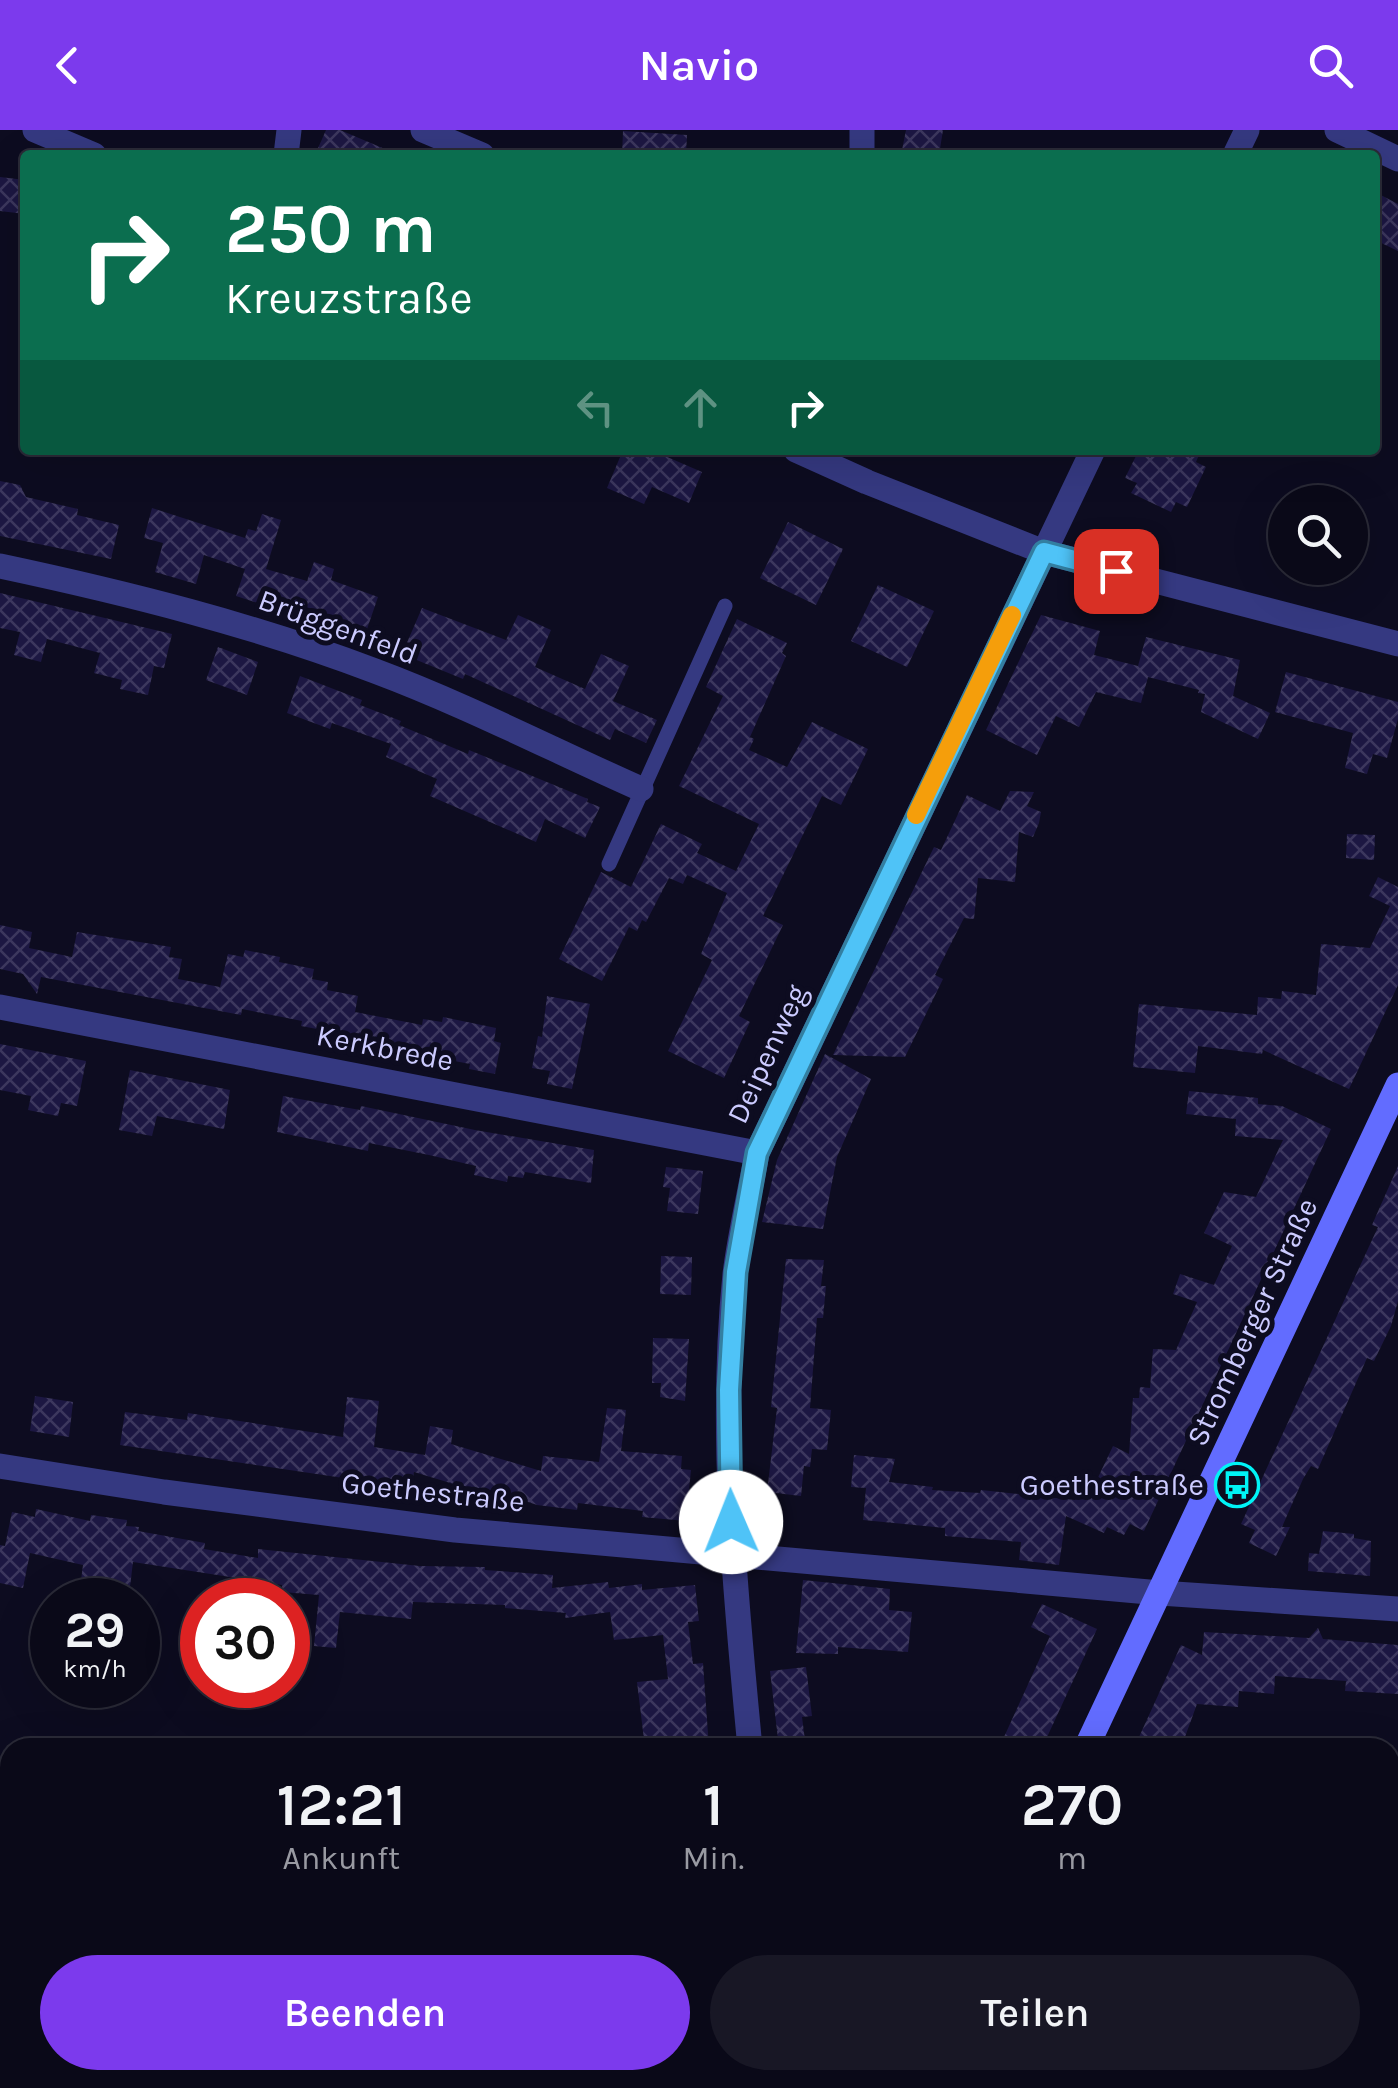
<!DOCTYPE html>
<html lang="de">
<head>
<meta charset="utf-8">
<style>
  :root { --surface:#0a0918; --page:#181725; --text:#f1f3f6; --muted:#999aa2; --line:#2a2a37; --accent:#7c3aed }
  body { margin:0; font-family:Karla,sans-serif; background:var(--page); color:var(--text); height:100vh; display:flex; flex-direction:column; font-size:38px; white-space:nowrap }
  * { box-sizing:border-box; margin:0 }
  p { font-size:32px; color:var(--muted) }
  .icon { flex:none; width:55px; height:55px; fill:none; stroke:currentColor; stroke-width:2; stroke-linecap:round; stroke-linejoin:round }
  .map { position:relative; flex:1; overflow:hidden }
  .panel { position:absolute; left:0px; top:1608px; width:1400px; height:352px; display:flex; flex-direction:column; background:var(--surface); border-radius:30px 30px 0 0; box-shadow:0 10px 40px #0002,0 0 0 2px var(--line) }
  .panel>* { flex:none }
  .top-card { position:absolute; left:20px; top:20px; width:1360px; height:305px; border-radius:10px; box-shadow:0 10px 40px #0002,0 0 0 2px var(--line); background:#0b6e4f; color:#fff; overflow:hidden }
  .controls { position:absolute; left:1268px; top:355px; display:grid; gap:20px }
  .controls a { display:grid; place-items:center; width:100px; height:100px; border-radius:50%; background:var(--surface); box-shadow:0 10px 40px #0002,0 0 0 2px var(--line); font-size:50px }
  .speed { position:absolute; left:30px; top:1448px; display:flex; gap:20px; font-size:50px; font-weight:700; text-align:center }
  .speed>* { display:grid; place-content:center; width:130px; height:130px; border-radius:50%; background:var(--surface); box-shadow:0 10px 40px #0002,0 0 0 2px var(--line); line-height:1 }
  .speed small { font-size:25px; font-weight:400 }
  .speed .limit { border:15px solid #d22; background:#fff; color:#111 }
  .pin { position:absolute; display:grid; place-items:center; width:85px; height:85px; color:#fff; margin:-42px; border-radius:20px; box-shadow:0 5px 15px #0006 }
  .me { position:absolute; width:110px; margin:-55px; rotate:359deg; stroke-linejoin:round; filter:drop-shadow(0 0 8px #0008) }
  .turn { display:flex; align-items:center; gap:35px; height:210px; padding:0 40px; font-size:45px }
  .turn .icon { width:130px; height:130px; stroke-width:2.5 }
  .turn b { display:block; font-size:70px; line-height:85px }
  .lanes { display:flex; align-items:center; height:95px; padding:0 40px; background:#0003; justify-content:center; gap:50px; direction:ltr }
  .lanes .off { opacity:.35 }
  .eta { display:flex; justify-content:space-evenly; align-items:center; height:170px; text-align:center }
  .eta b { font-size:60px; font-weight:600; line-height:70px }
  .button { display:flex; gap:20px; margin-top:auto; padding:20px 40px }
  .button a { flex:1; height:115px; border-radius:60px; background:var(--accent); color:#fff; font-size:40px; font-weight:600; line-height:115px; text-align:center }
  .button a+a { background:var(--page); color:var(--text) }
  header { display:flex; justify-content:space-between; align-items:center; height:130px; padding:0 40px; background:var(--accent); color:#fff; font-size:45px; font-weight:600 }
  .map>svg:first-child { display:block }
</style>
</head>
<body>
<header><svg class="icon" aria-label="back" viewBox="0 0 24 24"><path d="M15 5l-7 7 7 7"/></svg>Navio<svg class="icon" aria-label="search" viewBox="0 0 24 24"><circle cx="10" cy="10" r="6"/><path d="M15 15l6 6"/></svg></header>
<div class="map">
<svg width="1398" height="1958" viewBox="0 0 1398 1958">
  <defs>
    <pattern id="park-crowns" width="20" height="18" patternUnits="userSpaceOnUse" patternTransform="scale(2.5)"><rect width="20" height="18" fill="#0f2a27"/><path d="M2 6a3 3 0 1 1 6 0M12 15a3 3 0 1 1 6 0" fill="none" stroke="#314847"/></pattern>
    <pattern id="building-cross-hatch" width="8" height="8" patternUnits="userSpaceOnUse" patternTransform="scale(2.5)"><rect width="8" height="8" fill="#1c1742"/><path d="M0 0l8 8M0 8l8-8" fill="none" stroke="#3c375e"/></pattern>
  </defs>
  <rect width="100%" height="100%" fill="#0d0c20"/>
  <path fill="url(#park-crowns)" d="M0,1886L10,1888V1950H502L550,1958H0Z"/>
  <g fill="url(#building-cross-hatch)">
    <path d="M326,0H340L399,25H315Z"/>
    <path d="M906,0H943L939,25H901Z"/>
    <path d="M623,1L687,5L686,25H622Z"/>
    <path d="M0,47L25,50V84L0,81Z"/>
    <path d="M1375,62L1398,74V121L1375,110Z"/>
    <path d="M623,320H651L702,342L689,373L652,357L644,374L607,358Z"/>
    <path d="M1139,320H1201L1196,332L1206,337L1187,377L1176,372L1171,382L1131,363L1137,353L1125,348Z"/>
    <path d="M0,351L20,355L26,367L78,379L77,385L119,395L111,429L0,406Z"/>
    <path d="M152,378L245,408L248,399L256,401L262,384L281,390L266,439L307,451L314,432L334,439L331,450L378,467L366,502L317,484L319,481L276,468L273,478L236,466L245,439L204,425L196,454L155,442L163,413L144,408Z"/>
    <path d="M788,392L843,419L816,475L760,448Z"/>
    <path d="M878,455L934,481L907,537L851,511Z"/>
    <path d="M0,463L172,504L164,538L154,536L148,565L120,559L122,550L94,543L100,523L47,509L41,532L14,525L20,502L0,498Z"/>
    <path d="M422,478L506,510L518,485L551,500L535,537L585,559L601,524L629,536L613,571L657,590L646,613L615,599L610,610L465,544L463,549L402,524Z"/>
    <path d="M1041,485L1100,501L1094,525L1138,536L1146,507L1240,530L1233,566L1270,583L1258,609L1201,582L1205,564L1198,563L1199,560L1148,547L1141,573L1096,562L1079,597L1056,586L1037,625L986,600Z"/>
    <path d="M737,489L787,513L782,523L786,526L750,607L754,609L749,620L787,637L812,592L868,619L841,675L822,666L763,786L783,795L739,886L750,892L724,948L668,921L712,830L701,824L727,763L687,745L683,754L669,748L646,792L642,790L637,801L629,797L602,851L559,829L601,742L631,757L661,694L702,714L697,723L736,741L759,694L679,656L723,566L706,557Z"/>
    <path d="M218,517L258,532L247,565L206,550Z"/>
    <path d="M1286,542L1398,572V589L1387,628L1373,624L1367,644L1345,638L1353,603L1275,582Z"/>
    <path d="M300,546L362,570L360,575L401,591L399,595L468,624L469,620L588,669L587,672L600,677L585,708L545,689L536,712L430,666L437,649L386,627L391,614L332,593L330,599L287,583Z"/>
    <path d="M1010,661L1034,662L1027,676L1041,682L1039,693L1033,707L1019,702L1015,752L978,748L974,789L964,788L935,845L943,849L905,927L833,925L934,717L941,720L967,665L1000,681Z"/>
    <path d="M1347,704L1375,705L1374,730L1346,728Z"/>
    <path d="M1378,747L1398,757V855L1349,959L1263,920L1262,924L1198,916L1195,943L1133,937L1139,874L1257,885L1258,867L1281,869L1282,861L1316,865L1321,814L1370,818L1390,776L1369,766Z"/>
    <path d="M0,795L32,802L29,818L72,827L77,802L171,817L169,827L182,829L178,849L220,857L228,824L243,827L245,820L280,827L279,832L314,839L312,849L328,852L327,860L358,866L355,882L422,895L423,889L442,892L443,887L496,898L494,911L501,913L495,944L469,939L470,934L418,924L416,929L374,921L376,910L301,896L302,891L242,879L241,885L41,847L37,864L23,844L0,839Z"/>
    <path d="M547,866L590,874L572,959L547,954L550,941L532,938L538,906L542,907Z"/>
    <path d="M0,914L86,931L77,976L61,973L58,986L28,980L31,966L0,960Z"/>
    <path d="M825,924L871,949L837,1027L823,1099L762,1092L777,1030Z"/>
    <path d="M130,940L230,960L224,999L157,986L152,1006L119,1000Z"/>
    <path d="M1189,961L1258,968V974L1282,976L1331,999L1144,1401L1130,1394L1124,1405L1107,1397L1104,1403L1066,1386L1059,1435L1019,1430L1021,1412L945,1406V1398L863,1390L866,1358L851,1357L854,1325L895,1329L889,1352L933,1357L932,1360L980,1363L981,1360L1075,1370L1083,1355L1093,1358L1113,1316L1129,1324L1133,1268H1139L1140,1257L1150,1258L1153,1219L1176,1220L1197,1172L1173,1164L1180,1144L1214,1155L1232,1116L1204,1103L1224,1062L1256,1067L1283,1010L1235,1006L1236,989L1186,984Z"/>
    <path d="M283,966L360,980L361,976L475,1000L594,1020L591,1053L525,1042L523,1048L508,1046L507,1052L474,1045L476,1036L429,1025L369,1013L368,1021L277,1002Z"/>
    <path d="M1398,1036V1171L1391,1196L1374,1231L1367,1228L1318,1339L1311,1336L1303,1349L1282,1397H1290L1276,1426L1249,1413L1255,1400L1241,1394L1378,1097L1372,1095Z"/>
    <path d="M666,1037L703,1041L698,1084L667,1081L670,1058L663,1057Z"/>
    <path d="M661,1126L692,1127L691,1165L660,1164Z"/>
    <path d="M786,1129L824,1130L821,1156H826L823,1188H817L810,1278L831,1280L827,1320L812,1319L810,1337L804,1336L801,1366L767,1362L777,1278L771,1277Z"/>
    <path d="M653,1208L689,1209L685,1271L660,1267L661,1253H652Z"/>
    <path d="M35,1266L73,1272L69,1307L30,1301Z"/>
    <path d="M347,1267L379,1271L374,1317L425,1325L430,1296L453,1300L451,1314L541,1341L543,1326L599,1332L607,1278L626,1280L621,1321L682,1326L681,1339L691,1340L686,1391L642,1387L643,1381L578,1373L577,1380L537,1375L492,1360L490,1365L414,1342L411,1358L120,1315L125,1282L187,1290L188,1283L343,1307Z"/>
    <path d="M36,1379L90,1391L91,1385L127,1390L126,1396L139,1397L138,1401L205,1413L204,1419L258,1428V1419L420,1436L485,1437V1440L553,1445L552,1458L608,1452L609,1458L642,1454V1460L695,1455L699,1491L688,1492L693,1534L703,1533L709,1618H645L637,1552L668,1549L663,1505L614,1510L610,1482L565,1488L566,1483L505,1478V1475L413,1472L411,1489L340,1482L336,1518L314,1516L319,1465L282,1462V1455L133,1432L130,1457L81,1450L83,1435L30,1423L23,1458L0,1453V1415L5,1416L12,1382L35,1387Z"/>
    <path d="M1323,1401L1354,1404V1408L1371,1411L1370,1446L1308,1441L1309,1423L1319,1424Z"/>
    <path d="M803,1450L890,1459L889,1480L912,1482L908,1522L838,1517V1524L796,1523Z"/>
    <path d="M1042,1474L1097,1499L1042,1618H999L1050,1506L1031,1497Z"/>
    <path d="M1318,1498L1323,1509L1398,1515V1564L1345,1561L1346,1551L1275,1546L1274,1564L1239,1561L1238,1577L1197,1574L1181,1618H1134L1181,1515L1202,1525L1204,1502L1309,1508Z"/>
    <path d="M806,1537L812,1586L802,1587L806,1618H779L770,1541Z"/>
  </g>
  <g fill="none" stroke-linecap="round" stroke-linejoin="round">
    <path stroke="#353981" stroke-width="15" d="M609,734L725,476"/>
    <g stroke="#353981" stroke-width="25">
      <path d="M423,0L482,25"/>
      <path d="M1337,0L1398,29"/>
      <path d="M286,25L289,0"/>
      <path d="M862,25V0"/>
      <path d="M1235,25L1247,0"/>
      <path d="M0,436C127,463 254,495 375,541C466,575 553,620 641,659"/>
      <path d="M0,877L757,1023"/>
      <path d="M0,1336L164,1362L455,1400L1160,1463L1398,1479"/>
      <path d="M750,1618C735,1460 719,1302 735,1144C740,1103 750,1063 757,1023L1093,320"/>
      <path d="M0,1872L10,1874"/>
      <path d="M614,1950L649,1958"/>
      <path d="M787,1950L788,1958"/>
    </g>
    <g stroke="#353981" stroke-width="25">
      <path d="M35,0L94,25"/>
      <path d="M796,320L867,352L1044,422L1398,514"/>
    </g>
    <g stroke="#626cff" stroke-width="25">
      <path d="M1086,1618L1398,955"/>
      <path d="M928,1958L932,1950"/>
    </g>
  </g>
  <g fill="none" stroke-linecap="round" stroke-linejoin="round">
    <defs>
      <path id="route" d="M731,1392L729,1260L736,1142L757,1023L1044,422L1116,441"/>
    </defs>
    <use href="#route" stroke="#337fa1" stroke-width="25"/>
    <use href="#route" stroke="#4fc3f7" stroke-width="18"/>
    <path stroke="#f59e0b" stroke-width="18" d="M916,685L1012,485"/>
  </g>
  <defs>
    <symbol id="bus-ring" viewBox="-11 -11 22 22"><circle r="9.5" fill="#0d0c20" stroke="#00f3f6" stroke-width="1.5"/><path d="M-5-6H5V4H4V6H2V4H-2V6H-4V4H-5ZM-3.5-4V0h7V-4ZM-3.5 1.2v1.5H-2V1.2ZM2 1.2v1.5H3.5V1.2Z" fill="#00f3f6"/></symbol>
  </defs>
  <g fill-rule="evenodd">
    <use href="#bus-ring" x="1212" y="1330" width="50" height="50"/>
  </g>
  <g text-anchor="middle" stroke-width="10" stroke-linejoin="round" paint-order="stroke">
    <g font-size="30" fill="#cccbff" stroke="#0d0c20">
      <text transform="translate(338 497) rotate(20)" y="10">Brüggenfeld</text>
      <text transform="translate(385 918) rotate(11)" y="10">Kerkbrede</text>
      <text transform="translate(767 924) rotate(-65)" y="10">Deipenweg</text>
      <text transform="translate(1252 1192) rotate(-65)" y="10">Stromberger Straße</text>
      <text transform="translate(433 1362) rotate(6)" y="10">Goethestraße</text>
    </g>
    <g font-size="30" fill="#cccbff" stroke="#0d0c20" text-anchor="end">
      <text x="1204" y="1365">Goethestraße</text>
    </g>
  </g>
</svg>
<div class="controls">
<a><svg class="icon" aria-label="search" viewBox="0 0 24 24"><circle cx="10" cy="10" r="6"/><path d="M15 15l6 6"/></svg></a>
</div>
<div class="speed"><div>29<small>km/h</small></div><div class="limit">30</div></div>
<div class="pin" style="left:1116px;top:441px;background:#d93025"><svg class="icon" aria-label="arrive" viewBox="0 0 24 24"><path d="M6 21V4h12l-3 4 3 4H6"/></svg></div>
<svg class="me" style="left:731px;top:1392px" viewBox="-20 -20 40 40"><circle r="19" fill="#fff"/><path d="M0-13L10 11 0 6-10 11z" fill="#4fc3f7"/></svg>
<div class="top-card">
<div class="turn"><svg class="icon" aria-label="right" viewBox="0 0 24 24"><path d="M7 20v-9h11M14 6l5 5-5 5"/></svg><div><b>250 m</b>Kreuzstraße</div></div>
<div class="lanes"><svg class="icon off" aria-label="left" viewBox="0 0 24 24"><path d="M17 20v-9H6M10 6l-5 5 5 5"/></svg><svg class="icon off" aria-label="ahead" viewBox="0 0 24 24"><path d="M12 20V5M6 11l6-6 6 6"/></svg><svg class="icon" aria-label="right" viewBox="0 0 24 24"><path d="M7 20v-9h11M14 6l5 5-5 5"/></svg></div>
</div>
<section class="panel">
<div class="eta">
<div><b>12:21</b><p>Ankunft</p></div>
<div><b>1</b><p>Min.</p></div>
<div><b>270</b><p>m</p></div>
</div>
<div class="button"><a>Beenden</a><a>Teilen</a></div>
</section>
</div>
</body>
</html>
